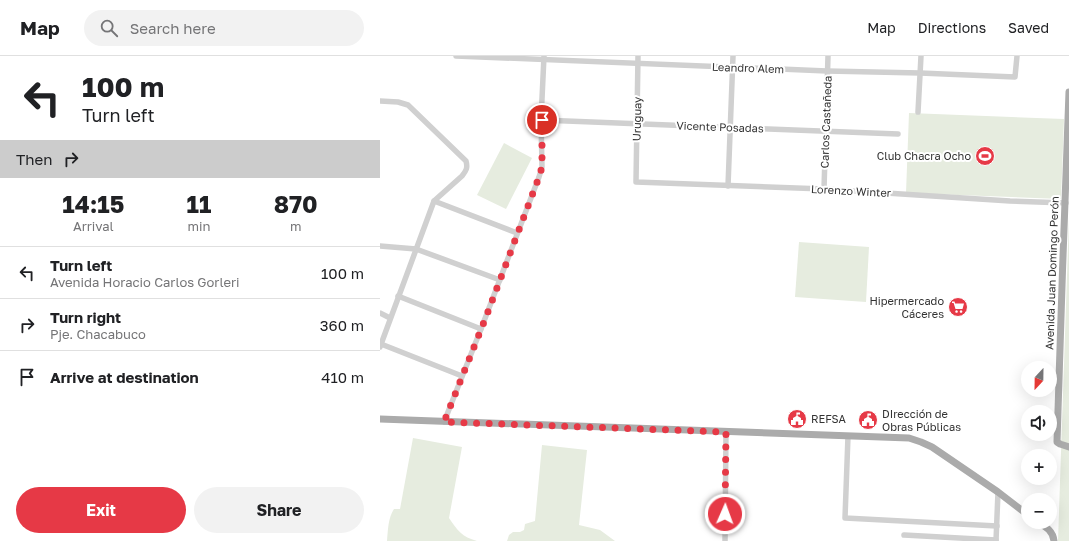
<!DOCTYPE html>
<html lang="en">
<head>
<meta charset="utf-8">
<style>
  :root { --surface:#fff; --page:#f2f2f2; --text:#202124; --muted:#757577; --line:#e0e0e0; --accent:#e63946 }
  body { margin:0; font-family:"Golos Text",sans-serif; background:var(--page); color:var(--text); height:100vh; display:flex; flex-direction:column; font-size:15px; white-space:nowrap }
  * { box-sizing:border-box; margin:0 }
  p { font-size:13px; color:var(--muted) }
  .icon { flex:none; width:22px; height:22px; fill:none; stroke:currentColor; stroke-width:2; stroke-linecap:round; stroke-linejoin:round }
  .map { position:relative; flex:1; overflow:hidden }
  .drawer { display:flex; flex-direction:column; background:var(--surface); width:380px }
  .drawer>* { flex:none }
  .guide { background:#fff; color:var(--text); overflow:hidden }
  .needle { width:26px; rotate:202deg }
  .fabs { position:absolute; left:641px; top:305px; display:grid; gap:8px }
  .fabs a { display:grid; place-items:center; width:36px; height:36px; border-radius:50%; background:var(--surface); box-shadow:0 4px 16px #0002; font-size:20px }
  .pin { position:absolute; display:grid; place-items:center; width:34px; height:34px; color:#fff; margin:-17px; border:2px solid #fff; border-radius:50%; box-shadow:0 1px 4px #0007 }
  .me { position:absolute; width:44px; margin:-22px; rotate:2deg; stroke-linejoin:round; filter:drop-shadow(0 0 3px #0008) }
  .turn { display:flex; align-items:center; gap:14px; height:84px; padding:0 16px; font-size:18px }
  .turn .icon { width:52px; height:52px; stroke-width:2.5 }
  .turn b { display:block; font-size:28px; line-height:34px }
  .then { display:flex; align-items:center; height:38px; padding:0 16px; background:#0003; gap:8px; font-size:15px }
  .eta { display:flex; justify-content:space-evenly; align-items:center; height:68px; text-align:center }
  .eta b { font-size:24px; font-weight:700; line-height:28px }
  .button { display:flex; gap:8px; margin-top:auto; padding:8px 16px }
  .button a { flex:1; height:46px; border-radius:24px; background:var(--accent); color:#fff; font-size:16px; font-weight:700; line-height:46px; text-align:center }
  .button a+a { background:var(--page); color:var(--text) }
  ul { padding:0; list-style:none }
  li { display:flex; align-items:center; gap:12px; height:52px; padding:0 16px; border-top:1px solid var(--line) }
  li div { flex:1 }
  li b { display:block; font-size:15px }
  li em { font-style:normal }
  header { display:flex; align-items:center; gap:24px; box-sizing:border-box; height:56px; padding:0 20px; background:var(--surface); border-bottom:1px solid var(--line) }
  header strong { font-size:19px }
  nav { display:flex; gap:22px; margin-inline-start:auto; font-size:14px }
  .search { width:280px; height:36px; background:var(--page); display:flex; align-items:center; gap:10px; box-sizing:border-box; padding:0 14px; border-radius:22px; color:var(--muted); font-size:15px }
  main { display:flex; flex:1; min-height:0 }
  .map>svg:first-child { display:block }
</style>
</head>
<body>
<header>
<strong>Map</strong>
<div class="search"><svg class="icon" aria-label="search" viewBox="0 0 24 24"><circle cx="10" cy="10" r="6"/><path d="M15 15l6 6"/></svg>Search here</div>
<nav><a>Map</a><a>Directions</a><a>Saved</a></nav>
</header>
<main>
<section class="drawer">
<div class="guide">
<div class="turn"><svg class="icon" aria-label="left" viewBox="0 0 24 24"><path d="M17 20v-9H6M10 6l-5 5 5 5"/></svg><div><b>100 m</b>Turn left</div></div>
<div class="then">Then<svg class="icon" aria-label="right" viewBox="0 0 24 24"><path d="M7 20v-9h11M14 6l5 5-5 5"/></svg></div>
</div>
<div class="eta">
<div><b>14:15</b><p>Arrival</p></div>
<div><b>11</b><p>min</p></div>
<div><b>870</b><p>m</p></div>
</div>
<ul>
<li><svg class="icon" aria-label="left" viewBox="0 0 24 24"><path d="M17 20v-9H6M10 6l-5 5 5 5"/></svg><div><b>Turn left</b><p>Avenida Horacio Carlos Gorleri</p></div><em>100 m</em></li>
<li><svg class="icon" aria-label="right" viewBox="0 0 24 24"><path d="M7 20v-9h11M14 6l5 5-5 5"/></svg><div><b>Turn right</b><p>Pje. Chacabuco</p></div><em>360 m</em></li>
<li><svg class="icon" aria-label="arrive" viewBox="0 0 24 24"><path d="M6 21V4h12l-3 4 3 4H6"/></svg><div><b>Arrive at destination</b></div><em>410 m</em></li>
</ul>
<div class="button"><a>Exit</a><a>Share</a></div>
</section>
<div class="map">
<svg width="689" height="485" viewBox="0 0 689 485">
  <rect width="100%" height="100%" fill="#fff"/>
  <g fill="#e6ecdf">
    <path d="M529,57L684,63L681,143L526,137Z"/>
    <path d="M124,87L152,102L126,153L97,139Z"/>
    <path d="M689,161V485H678Z"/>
    <path d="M419,186L489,191L486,246L415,241Z"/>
    <path d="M33,382L82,391L69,462C77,474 82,481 97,485H7C8,474 8,462 14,453H20Z"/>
    <path d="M162,389L207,394L199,469L220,474L235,485H126H127L129,479L133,476H140L144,474L145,468L155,465Z"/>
  </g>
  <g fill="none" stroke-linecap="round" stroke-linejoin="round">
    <g stroke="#d0d0d0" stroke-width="5.5">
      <path d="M76,0L447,15L540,17L635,21L637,0"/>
      <path d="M258,0L256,126L444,133L630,145L686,147"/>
      <path d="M0,45L18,46L28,49L86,105C88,112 86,115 82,120L54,145L0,291"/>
      <path d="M538,56L541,0"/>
      <path d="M161,64L518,78"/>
      <path d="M348,130L353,0"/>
      <path d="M444,133L448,0"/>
      <path d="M54,145L137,177"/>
      <path d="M0,190L36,193L120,224"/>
      <path d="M18,240L101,273"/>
      <path d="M0,257L10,262"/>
      <path d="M1,288L82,320"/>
      <path d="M64,366L101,273L159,121L162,111L161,64L164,0"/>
      <path d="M468,380L465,462L617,470"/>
      <path d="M524,479L616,484"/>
      <path d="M345,485L346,375"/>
      <path d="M616,485L618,436"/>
    </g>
    <g stroke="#ababab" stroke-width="7">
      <path d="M689,36C685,153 680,269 677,386L680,388L689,391"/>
      <path d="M0,363L529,382L541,386L552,391L618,436L648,459"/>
      <path d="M658,466C666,471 673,475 674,485"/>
    </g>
  </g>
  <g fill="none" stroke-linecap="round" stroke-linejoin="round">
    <path stroke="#e63946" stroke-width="7" stroke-dasharray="0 12.6" d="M162,64V111L159,121L106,261L64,366L346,376L345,458"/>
  </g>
  <defs>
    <symbol id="stadium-disc" viewBox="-11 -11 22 22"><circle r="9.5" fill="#e63946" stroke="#fff"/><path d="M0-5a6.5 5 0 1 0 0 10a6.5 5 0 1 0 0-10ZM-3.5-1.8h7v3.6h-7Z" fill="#fff"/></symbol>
    <symbol id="supermarket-disc" viewBox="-11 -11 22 22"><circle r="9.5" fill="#e63946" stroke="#fff"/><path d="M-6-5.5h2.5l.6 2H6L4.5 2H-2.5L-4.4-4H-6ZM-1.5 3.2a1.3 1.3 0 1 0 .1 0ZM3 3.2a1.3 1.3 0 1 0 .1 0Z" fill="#fff"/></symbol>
    <symbol id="civic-disc" viewBox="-11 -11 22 22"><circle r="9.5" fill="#e63946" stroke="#fff"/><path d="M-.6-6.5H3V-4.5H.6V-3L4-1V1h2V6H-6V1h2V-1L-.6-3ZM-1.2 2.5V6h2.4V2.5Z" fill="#fff"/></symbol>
  </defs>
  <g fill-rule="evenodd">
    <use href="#stadium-disc" x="594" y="89" width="22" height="22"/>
    <use href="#supermarket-disc" x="567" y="240" width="22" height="22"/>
    <use href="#civic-disc" x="406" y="352" width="22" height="22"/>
    <use href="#civic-disc" x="477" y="353" width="22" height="22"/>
  </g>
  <g text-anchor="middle" stroke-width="4" stroke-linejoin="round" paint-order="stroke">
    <g font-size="11" fill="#333" stroke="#fff">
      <text transform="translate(368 12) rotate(2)" y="4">Leandro Alem</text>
      <text transform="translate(257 63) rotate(-89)" y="4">Uruguay</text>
      <text transform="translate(446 66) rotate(-88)" y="4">Carlos Castañeda</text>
      <text transform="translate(340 71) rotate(2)" y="4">Vicente Posadas</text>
      <text transform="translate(471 135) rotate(3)" y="4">Lorenzo Winter</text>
      <text transform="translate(672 217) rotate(-88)" y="4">Avenida Juan Domingo Perón</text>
    </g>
    <g font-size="11" fill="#333" stroke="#fff" text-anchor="end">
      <text x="591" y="104">Club Chacra Ocho</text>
      <text x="564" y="249">Hipermercado<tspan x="564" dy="13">Cáceres</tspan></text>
      <text x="502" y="362" text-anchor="start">DIrección de<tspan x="502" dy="13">Obras Públicas</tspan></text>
      <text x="431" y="367" text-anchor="start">REFSA</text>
    </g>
  </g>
</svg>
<div class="fabs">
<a><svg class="needle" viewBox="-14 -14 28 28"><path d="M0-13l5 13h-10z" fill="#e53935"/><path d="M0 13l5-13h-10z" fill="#757577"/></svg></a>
<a><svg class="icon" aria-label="sound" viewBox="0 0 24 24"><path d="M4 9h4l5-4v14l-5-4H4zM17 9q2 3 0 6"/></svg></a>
<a>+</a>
<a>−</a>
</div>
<div class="pin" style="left:162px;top:64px;background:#d93025"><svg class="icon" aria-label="arrive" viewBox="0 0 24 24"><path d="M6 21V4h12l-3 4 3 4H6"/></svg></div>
<svg class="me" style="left:345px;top:458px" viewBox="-20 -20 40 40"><circle r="17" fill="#e63946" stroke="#fff" stroke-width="3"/><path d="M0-11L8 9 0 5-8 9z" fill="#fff"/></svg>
</div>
</main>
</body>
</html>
